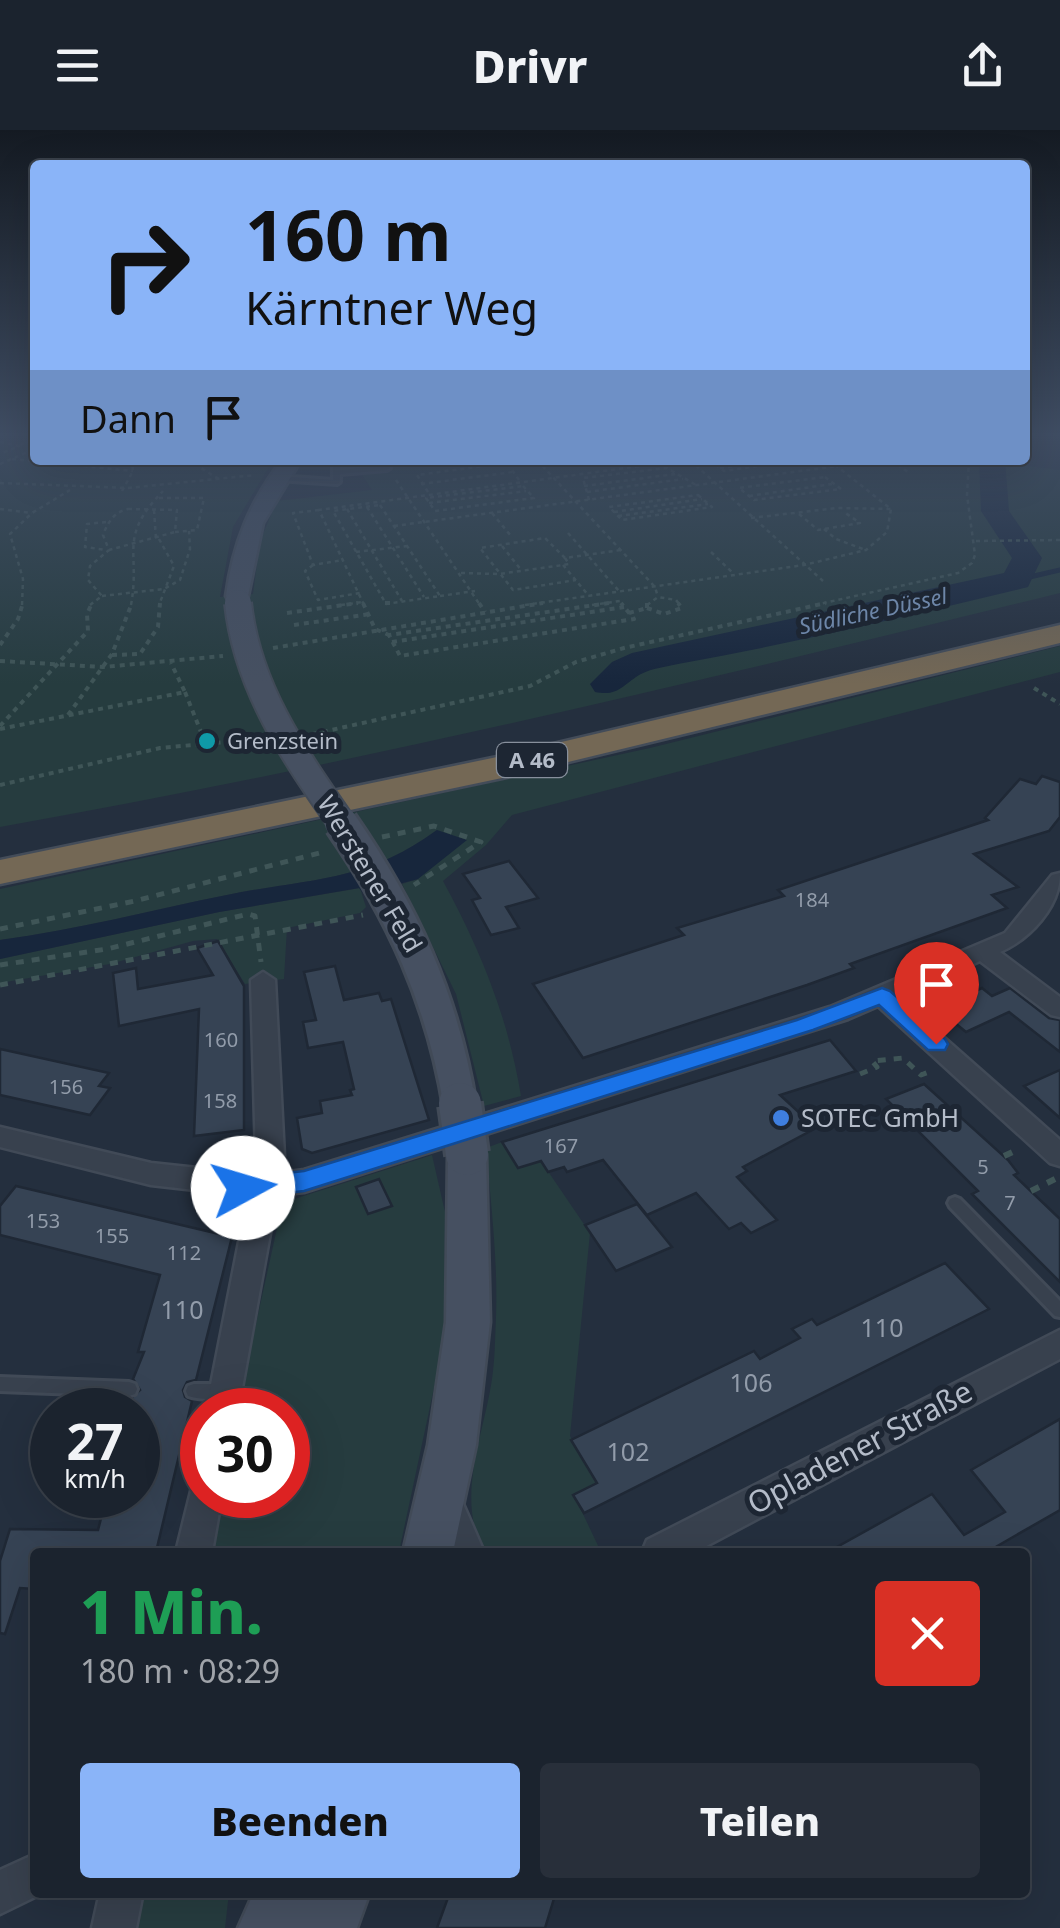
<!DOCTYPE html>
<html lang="de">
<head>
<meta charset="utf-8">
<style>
  :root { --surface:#1b232e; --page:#282f3a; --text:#f1f3f6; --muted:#a0a4aa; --line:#39404a; --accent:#8ab4f8 }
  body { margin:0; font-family:"Noto Sans",sans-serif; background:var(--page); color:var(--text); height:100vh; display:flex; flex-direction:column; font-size:38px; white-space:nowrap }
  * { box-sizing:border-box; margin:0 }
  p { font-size:32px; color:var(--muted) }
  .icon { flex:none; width:55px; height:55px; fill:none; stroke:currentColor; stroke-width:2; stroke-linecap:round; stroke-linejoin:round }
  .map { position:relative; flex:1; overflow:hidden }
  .sheet { position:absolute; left:30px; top:1418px; width:1000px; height:350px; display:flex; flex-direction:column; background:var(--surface); border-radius:10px; box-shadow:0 10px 40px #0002,0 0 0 2px var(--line) }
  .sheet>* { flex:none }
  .top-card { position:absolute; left:30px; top:30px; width:1000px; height:305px; border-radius:10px; box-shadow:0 10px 40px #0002,0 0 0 2px var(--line); background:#8ab4f8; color:#111; overflow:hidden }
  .speed { position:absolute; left:30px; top:1258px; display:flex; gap:20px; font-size:50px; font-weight:700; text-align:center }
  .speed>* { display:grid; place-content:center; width:130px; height:130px; border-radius:50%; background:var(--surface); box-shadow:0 10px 40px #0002,0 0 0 2px var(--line); line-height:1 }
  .speed small { font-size:25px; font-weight:400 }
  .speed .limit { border:15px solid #d22; background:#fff; color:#111 }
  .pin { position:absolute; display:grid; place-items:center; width:85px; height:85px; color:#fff; margin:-102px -42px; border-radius:50% 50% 50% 0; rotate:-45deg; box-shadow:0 0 10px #0007 }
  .pin .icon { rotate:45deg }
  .me { position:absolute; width:110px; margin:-55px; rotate:84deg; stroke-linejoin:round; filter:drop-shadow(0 0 8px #0008) }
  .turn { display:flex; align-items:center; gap:35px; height:210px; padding:0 50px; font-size:45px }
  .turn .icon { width:130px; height:130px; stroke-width:2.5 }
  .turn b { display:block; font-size:70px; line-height:85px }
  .then { display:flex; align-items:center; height:95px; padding:0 50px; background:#0003; gap:20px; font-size:38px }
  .round { display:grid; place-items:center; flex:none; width:105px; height:105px; border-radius:10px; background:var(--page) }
  .overview { display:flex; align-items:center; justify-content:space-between; height:170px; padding:0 50px }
  h1 { font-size:60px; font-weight:800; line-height:75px; color:#1e9e55 }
  .cta { display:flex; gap:20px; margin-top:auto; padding:20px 50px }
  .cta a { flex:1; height:115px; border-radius:10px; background:var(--accent); color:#111; font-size:40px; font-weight:800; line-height:115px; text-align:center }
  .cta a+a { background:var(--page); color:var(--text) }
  header { display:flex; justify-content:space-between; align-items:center; height:130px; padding:0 50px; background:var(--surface); font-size:45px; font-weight:800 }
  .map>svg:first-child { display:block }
</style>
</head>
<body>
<header><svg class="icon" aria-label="menu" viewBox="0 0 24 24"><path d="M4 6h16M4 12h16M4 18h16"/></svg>Drivr<svg class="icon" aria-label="share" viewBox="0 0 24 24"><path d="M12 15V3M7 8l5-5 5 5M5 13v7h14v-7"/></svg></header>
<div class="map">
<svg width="1060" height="1798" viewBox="0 0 1060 1798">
  <rect width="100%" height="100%" fill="#242f3e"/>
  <g fill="#263c3f">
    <path d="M0,302H35V330H273L233,397L220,467L253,464L260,411L277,371L372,360L353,330H1011L1013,334L1060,340V438L649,525L633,529L600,554L608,556L638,536L1060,442V463C709,549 356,634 0,697Z"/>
    <path d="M1060,516V542L512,685L486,715L443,751C481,821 508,887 521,966L484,976L456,864L402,754L418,749L437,700C365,753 309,748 227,765C151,780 77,800 0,810V759L650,618Z"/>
    <path d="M360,758L366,777L360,783L287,798L284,849L245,854L217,809L193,811L110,834L0,853V829L219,782Z"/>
    <path d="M502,1012L518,1038L541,1031L590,1103L570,1306L597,1353L574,1365L601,1422H485C454,1370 484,1305 492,1249C495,1229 495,1208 496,1187C498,1131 491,1074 486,1018Z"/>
    <path d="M432,1025L445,1082L444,1211L399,1422H207L219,1365H288V1280H237L281,1080L291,1070Z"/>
    <path d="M129,1763H229L225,1798H122Z"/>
  </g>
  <path fill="#17263c" d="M437,700L467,710L418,749L363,763L359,758L219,782L0,829V810C77,800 151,780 227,765C309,748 365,753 437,700Z"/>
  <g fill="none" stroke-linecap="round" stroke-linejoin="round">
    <path stroke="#17263c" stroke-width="5" d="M1017,450L1060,440"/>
    <path fill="#17263c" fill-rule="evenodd" d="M979,330H1005L1009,381L1042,428L1028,457C912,485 795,513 678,534C665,537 653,538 641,544C623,554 619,567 595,562L590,554L612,532L632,523L1004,443L1012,428L981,381Z"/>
  </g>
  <g fill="#364354" stroke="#1f2835" stroke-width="2.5">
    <path d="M1042,646L1060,652V687L1049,701L974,724L1018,757L992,765L1007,778L850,834L854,838L807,855L583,928L533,854L684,805L677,798L784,766L778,760L988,690L985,688L1020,649L1036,654Z"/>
    <path d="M509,731L538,768L506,777L519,798L491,805L472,770L480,768L463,744Z"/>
    <path d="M218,811L244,856V1000L194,1006L199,879L119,896L113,843L136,838L138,859L213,845L197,818Z"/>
    <path d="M335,836L344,870L379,863L382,871L391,869L429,990L312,1023L302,1019L297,988L322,983L320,971L352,965L350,960L354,959L343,912L308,918L303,892L316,890L304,842Z"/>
    <path d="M982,858L992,866L1010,858L1049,888L1060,890V922L1009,882L966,902L937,878Z"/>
    <path d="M830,910L856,941L780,965L816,998L743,1037L747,1041L737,1047L777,1090L751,1103L741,1093L729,1099L696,1063L647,1085L603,1030L567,1042L564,1037L548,1042L541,1031L518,1038L502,1012Z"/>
    <path d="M0,919L109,943L99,956L110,958L90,985L0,965Z"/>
    <path d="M1060,940V988L1024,956Z"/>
    <path d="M924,954L1008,1030L1018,1043L1014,1045L1060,1089V1152L972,1064L978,1061L886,969Z"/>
    <path d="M379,1049L392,1076L368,1084L356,1057Z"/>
    <path d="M16,1056L232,1107L196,1250L187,1252L183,1260L185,1267L192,1271L156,1422H35V1459L20,1458L5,1504L0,1503V1431L10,1399L98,1400L107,1365H138V1277L126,1273L140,1260L133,1249L144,1222H138L160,1145L0,1105V1076Z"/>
    <path d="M637,1074L672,1117L616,1141L585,1095Z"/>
    <path d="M945,1133L989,1179L584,1383L573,1365L597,1353L571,1310L754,1221L760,1229L800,1208L792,1199L812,1189L817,1195Z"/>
    <path d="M1060,1289V1380L987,1422H828L932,1364L964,1405L1005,1382L971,1340Z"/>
    <path d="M450,1762H556L545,1798H437Z"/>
  </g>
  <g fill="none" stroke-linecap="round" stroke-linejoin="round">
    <defs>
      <g id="lane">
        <path d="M333,330H339L340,340L383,336L381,330H387L390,338L387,340L340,344V352L337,354L278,350L275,348L278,346L333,350Z"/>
        <path d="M955,1067L960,1069L1060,1171V1187L1055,1186L950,1077L948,1073L950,1069Z"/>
        <path d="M0,1247L129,1252L135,1254L137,1259L135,1264L129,1266L0,1261Z"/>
        <path d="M194,1254H224L230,1256L232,1261L230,1266C218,1270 200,1270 188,1266L186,1261L188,1256Z"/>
      </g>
      <g id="street">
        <path d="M1060,743C1060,777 1030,809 1000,822L1060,867V887L1051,885L980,831L898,867L1060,1010V1036L1050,1033L878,876L848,889L304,1062L277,1065L238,1280H206L248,1066L151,1055L0,1017V997L151,1033L253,1044L256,1026L251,850L263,842L275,850L284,1026L281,1043L304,1040L830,877L1005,803L1052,745Z"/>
        <path d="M1060,1200V1229L695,1422H642L647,1410Z"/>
        <path d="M202,1350V1365H222L212,1422H176L193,1353Z"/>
        <path d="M445,1356L457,1360L484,1422H448L428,1372L433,1360Z"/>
        <path d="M35,1724V1762H45L0,1784V1740Z"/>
        <path d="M100,1762H143L136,1798H92Z"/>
      </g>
      <g id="secondary">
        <path d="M282,330H301L263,393L248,466L245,471H229L226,466C233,413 250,372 282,330Z"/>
        <path d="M467,1009L481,1014L486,1024L490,1192L476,1315L453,1422H403L428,1315L446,1192L448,1024L453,1014Z"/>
        <path d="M254,1762H370L357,1798H238Z"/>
      </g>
      <path id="highway" d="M1060,495V513L502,648L0,754V730L502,626Z"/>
    </defs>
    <use href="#lane" stroke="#414a57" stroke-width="6"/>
    <use href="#street" stroke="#414a57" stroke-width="5"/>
    <use href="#secondary" stroke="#414a57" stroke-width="5"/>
    <use href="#highway" stroke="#434c59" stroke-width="5"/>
    <g stroke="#3f5557" stroke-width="2.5" stroke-dasharray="4 4" stroke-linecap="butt">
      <path d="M0,312L19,316L0,324"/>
      <path d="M20,315L35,308"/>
      <path d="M12,329L133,341"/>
      <path d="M188,330L222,351"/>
      <path d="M537,330L655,457L658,467"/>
      <path d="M690,330L823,451"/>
      <path d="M709,330L724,341L800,330"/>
      <path d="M891,330L908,342"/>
      <path d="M0,334L30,321"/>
      <path d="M403,336L455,330"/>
      <path d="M570,336L614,330"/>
      <path d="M720,338L777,330"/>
      <path d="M825,347L841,359L754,370L739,358Z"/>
      <path d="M396,350L480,475"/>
      <path d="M0,353L128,358L255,345"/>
      <path d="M421,354L513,342"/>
      <path d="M523,356L534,368L435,381L426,368Z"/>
      <path d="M584,356L675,344"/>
      <path d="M122,361L133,341L132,330"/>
      <path d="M428,362L417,345L507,333L519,350"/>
      <path d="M587,362L683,349"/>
      <path d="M698,365L712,377L622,390L609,377Z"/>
      <path d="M749,366L832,354"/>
      <path d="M159,368H204L197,400L175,402"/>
      <path d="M589,370L583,348L667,338L696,355"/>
      <path d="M429,373L526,361"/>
      <path d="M380,375L440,466L386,474L333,381Z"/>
      <path d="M367,377L424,467"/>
      <path d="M0,379L32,383"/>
      <path d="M128,379L177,380L175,402L109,420L103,405C108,392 114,382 128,379Z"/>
      <path d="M347,379L402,471"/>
      <path d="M154,380L156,409"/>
      <path d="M319,380L293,383L313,435L343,430"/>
      <path d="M614,382L702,369"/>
      <path d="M492,383L511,406"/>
      <path d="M799,384L818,400L860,393L844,382"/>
      <path d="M618,386L708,374"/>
      <path d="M751,388L837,378L891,379"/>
      <path d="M106,392L87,394L85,417L106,420"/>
      <path d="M394,396L882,330"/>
      <path d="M824,399L836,409L863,419"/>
      <path d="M568,403L619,461"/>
      <path d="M159,409L174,436L159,475"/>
      <path d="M976,411L1060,410"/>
      <path d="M502,416L522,441"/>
      <path d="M356,422L407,416"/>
      <path d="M711,422L734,444"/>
      <path d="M565,428L545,408L480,418L513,460L576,450"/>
      <path d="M313,435L305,441L318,470L360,463"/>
      <path d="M563,435L589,466"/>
      <path d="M461,443L499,444L563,435L569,434L565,428L621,420"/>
      <path d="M102,466L164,459L180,450L190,419L189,401"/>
      <path d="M440,466L475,461"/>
      <path d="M22,475L23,449L10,404L32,383L70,360"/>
      <path d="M90,475L102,466L88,450L90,436L109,420"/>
      <path d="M131,475C141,420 117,409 163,361"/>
      <path d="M341,475L363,472"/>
      <path d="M364,475L319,380L684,330"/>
      <path d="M525,475L804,435L866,420L887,402L891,379L829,330"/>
      <path d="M592,475L620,471L623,475"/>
      <path d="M647,475L658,467L676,470L680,475"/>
      <path d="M815,475L958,443L972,433L975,425L967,365L969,330"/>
    </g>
    <g stroke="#3f5557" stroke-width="4" stroke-dasharray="5 5" stroke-linecap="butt">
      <path d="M363,473L375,499L389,505"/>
      <path d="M385,473H395"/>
      <path d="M479,473L485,482"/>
      <path d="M609,473L389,505L400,526L634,489L621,473"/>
      <path d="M647,473V478"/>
      <path d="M647,478L664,484L682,478L678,473"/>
      <path d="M287,483L358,473"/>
      <path d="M629,483L647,478"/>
      <path d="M294,495L370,484"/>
      <path d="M392,512L624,477"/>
      <path d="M0,515L18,489L23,473"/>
      <path d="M273,518L543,473"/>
      <path d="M112,525L140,524L158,497L160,473"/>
      <path d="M0,531L103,537L223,526"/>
      <path d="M1034,558L1060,574"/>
      <path d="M185,562L205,612"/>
      <path d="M68,585L112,524L132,473"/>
      <path d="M0,596L88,501L87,484L92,473"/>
      <path d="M0,599L185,562L171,533"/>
      <path d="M313,604L530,556L576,532L624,518L826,473"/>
      <path d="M0,655L160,618L257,609"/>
    </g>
    <g stroke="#3f5557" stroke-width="5" stroke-dasharray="8 8" stroke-linecap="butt">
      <path d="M382,707L434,696L481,712L414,755"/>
      <path d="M0,799L135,771L323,722"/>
      <path d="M0,835L107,819L248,784L255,786L261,832"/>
      <path d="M0,855L363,785"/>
      <path d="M860,944L877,937L872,931L903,928L921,945L929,942"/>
    </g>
    <g stroke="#3f5557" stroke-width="6" stroke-dasharray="9 9" stroke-linecap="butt">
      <path d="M1004,1026L1019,1019"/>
      <path d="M1031,1061L1055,1049"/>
    </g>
    <use href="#lane" fill="#38414e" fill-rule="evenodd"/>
    <use href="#street" fill="#38414e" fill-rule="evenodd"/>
    <use href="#secondary" fill="#465061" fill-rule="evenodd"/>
    <use href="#highway" fill="#746855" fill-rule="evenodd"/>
    <defs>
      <path id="secondary-bridge-far3" d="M237,466L238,475"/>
      <path id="secondary-bridge-far2" d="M238,473C247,558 295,626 343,695"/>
      <path id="secondary-bridge-far1" d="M341,693C402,781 443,870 460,977"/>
      <path id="secondary-bridge" d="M460,974L467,1024"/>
    </defs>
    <use href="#secondary-bridge-far3" stroke="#414a57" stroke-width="22" stroke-linecap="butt"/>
    <use href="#secondary-bridge-far2" stroke="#414a57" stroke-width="30" stroke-linecap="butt"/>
    <use href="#secondary-bridge-far1" stroke="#414a57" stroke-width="38" stroke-linecap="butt"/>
    <use href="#secondary-bridge" stroke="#414a57" stroke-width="48" stroke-linecap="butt"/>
    <use href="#secondary-bridge-far3" stroke="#465061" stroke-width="20"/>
    <use href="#secondary-bridge-far2" stroke="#465061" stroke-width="26"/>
    <use href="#secondary-bridge-far1" stroke="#465061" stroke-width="32"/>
    <use href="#secondary-bridge" stroke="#465061" stroke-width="42"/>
  </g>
  <linearGradient id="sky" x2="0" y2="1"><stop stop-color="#141a22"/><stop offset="0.55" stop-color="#3f4d63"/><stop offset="1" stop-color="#3f4d63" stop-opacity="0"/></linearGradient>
  <rect width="1060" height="554" fill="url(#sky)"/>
  <path fill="#1a73e8" stroke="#114b97" stroke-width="2.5" d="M882,858L890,861L945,909L948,914L945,920H928L879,875L813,900L304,1061L243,1068L234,1065L230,1058L234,1051L243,1048L304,1041L797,890Z"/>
  <circle fill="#0f9aa8" stroke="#1d2633" stroke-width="4" cx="207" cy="611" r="10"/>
  <circle fill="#3f7fe0" stroke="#1d2633" stroke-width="4" cx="781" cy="988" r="10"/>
  <g text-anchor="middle" stroke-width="10" stroke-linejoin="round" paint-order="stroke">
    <g font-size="20" fill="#929caa">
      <text x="812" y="777">184</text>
      <text x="221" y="917">160</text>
      <text x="66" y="964">156</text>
      <text x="220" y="978">158</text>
      <text x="561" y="1023">167</text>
      <text x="983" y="1044">5</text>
      <text x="1010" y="1080">7</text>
      <text x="43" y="1098">153</text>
      <text x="112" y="1113">155</text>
      <text x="184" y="1130">112</text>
    </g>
    <g font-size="22" font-style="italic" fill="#6d86a8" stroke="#1d2633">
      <text transform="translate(873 481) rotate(-12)" y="8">Südliche Düssel</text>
    </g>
    <g font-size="22" fill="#b4bcc9" stroke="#1d2633" text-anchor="start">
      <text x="227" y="619">Grenzstein</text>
    </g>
    <rect fill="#1d2633" stroke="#878f9c" stroke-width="2.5" x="497" y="613" width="70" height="34" rx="8"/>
    <g font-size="22" font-weight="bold" fill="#b4bcc9">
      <text x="532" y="638">A 46</text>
    </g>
    <g font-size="25" fill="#b4bcc9" stroke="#1d2633">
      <text transform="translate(370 744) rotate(59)" y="9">Werstener Feld</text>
    </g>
    <g font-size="25" fill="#b4bcc9" stroke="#1d2633" text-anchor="start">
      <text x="801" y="997">SOTEC GmbH</text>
    </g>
    <g font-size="25" fill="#929caa">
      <text x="182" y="1189">110</text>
      <text x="882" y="1207">110</text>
      <text x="751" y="1262">106</text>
      <text x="628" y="1331">102</text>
    </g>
    <g font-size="30" fill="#b4bcc9" stroke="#1d2633">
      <text transform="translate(860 1318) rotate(-28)" y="10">Opladener Straße</text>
    </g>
  </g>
</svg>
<div class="speed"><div>27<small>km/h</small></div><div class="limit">30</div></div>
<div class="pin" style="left:936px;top:914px;background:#d93025"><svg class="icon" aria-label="arrive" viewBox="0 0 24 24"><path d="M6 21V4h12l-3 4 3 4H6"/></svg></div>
<svg class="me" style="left:243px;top:1058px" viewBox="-20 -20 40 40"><circle r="19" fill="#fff"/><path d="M0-13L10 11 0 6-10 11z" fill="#1a73e8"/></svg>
<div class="top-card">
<div class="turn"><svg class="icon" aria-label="right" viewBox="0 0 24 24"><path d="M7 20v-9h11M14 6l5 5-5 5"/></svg><div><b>160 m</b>Kärntner Weg</div></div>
<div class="then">Dann<svg class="icon" aria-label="arrive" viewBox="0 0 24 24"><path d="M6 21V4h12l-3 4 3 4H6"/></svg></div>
</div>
<section class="sheet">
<div class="overview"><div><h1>1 Min.</h1><p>180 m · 08:29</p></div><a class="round" style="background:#d93025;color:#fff"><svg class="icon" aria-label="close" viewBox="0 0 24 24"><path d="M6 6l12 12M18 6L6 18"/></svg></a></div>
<div class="cta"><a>Beenden</a><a>Teilen</a></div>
</section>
</div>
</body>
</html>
